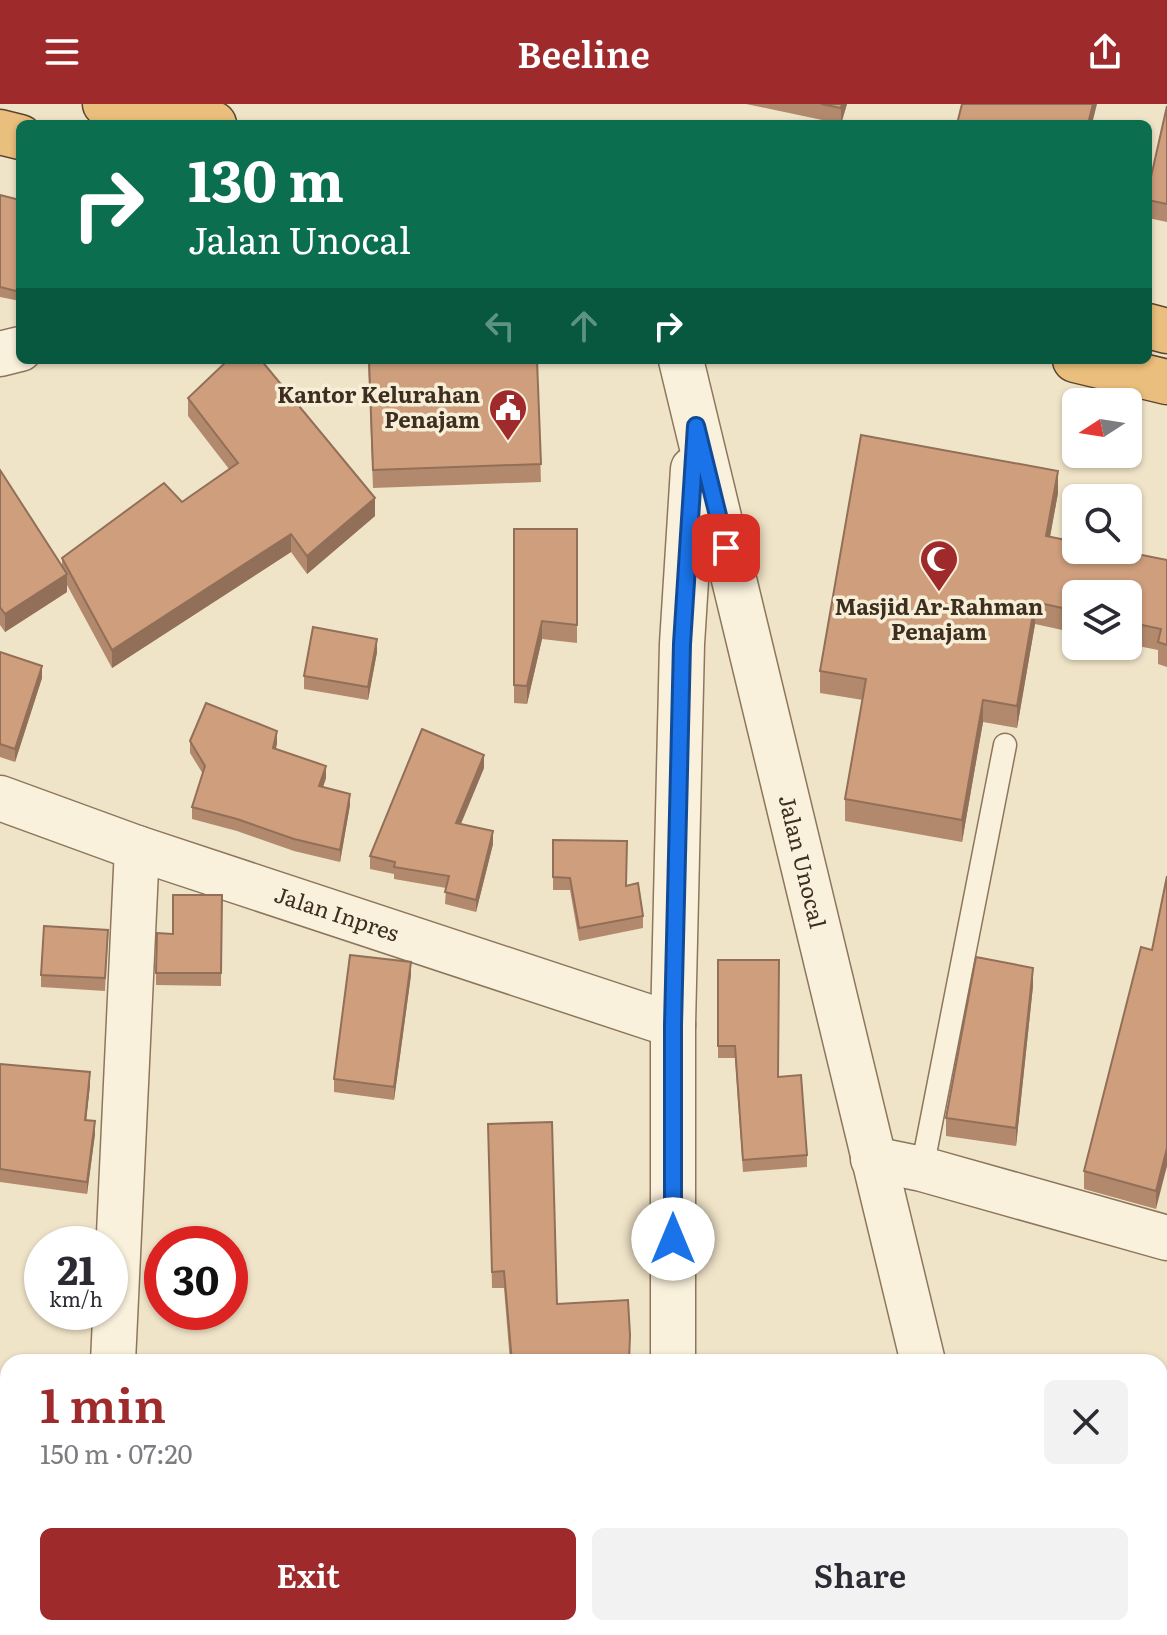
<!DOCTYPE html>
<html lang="en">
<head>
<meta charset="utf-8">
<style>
  :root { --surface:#fff; --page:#f2f2f3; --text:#2b2b33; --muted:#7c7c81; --accent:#9e2a2b }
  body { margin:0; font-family:Literata,serif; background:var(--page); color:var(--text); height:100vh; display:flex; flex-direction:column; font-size:30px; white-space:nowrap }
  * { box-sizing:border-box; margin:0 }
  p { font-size:26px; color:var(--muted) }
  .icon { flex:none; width:44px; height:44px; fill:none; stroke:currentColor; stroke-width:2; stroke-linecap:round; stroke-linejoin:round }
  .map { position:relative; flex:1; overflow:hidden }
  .panel { position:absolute; left:0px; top:1250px; width:1168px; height:282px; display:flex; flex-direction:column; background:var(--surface); border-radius:24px 24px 0 0; box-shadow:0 2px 6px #0004 }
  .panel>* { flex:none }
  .top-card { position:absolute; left:16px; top:16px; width:1136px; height:244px; border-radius:12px; box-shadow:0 2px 6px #0004; background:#0b6e4f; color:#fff; overflow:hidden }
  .needle { width:52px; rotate:258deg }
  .buttons { position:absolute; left:1062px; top:284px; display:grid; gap:16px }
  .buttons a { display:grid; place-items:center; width:80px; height:80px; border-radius:12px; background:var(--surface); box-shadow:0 2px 6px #0004; font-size:40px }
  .speed { position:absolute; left:24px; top:1122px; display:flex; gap:16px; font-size:40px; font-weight:700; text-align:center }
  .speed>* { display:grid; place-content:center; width:104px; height:104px; border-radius:50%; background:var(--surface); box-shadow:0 2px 6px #0004; line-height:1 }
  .speed small { font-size:20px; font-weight:400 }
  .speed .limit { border:12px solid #d22; background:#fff; color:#111 }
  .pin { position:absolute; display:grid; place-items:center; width:68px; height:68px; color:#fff; margin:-34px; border-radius:16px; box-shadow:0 4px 12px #0006 }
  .me { position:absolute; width:88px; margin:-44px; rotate:0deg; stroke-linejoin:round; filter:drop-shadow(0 0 6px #0008) }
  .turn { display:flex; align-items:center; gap:28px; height:168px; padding:0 40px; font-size:36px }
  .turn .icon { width:104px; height:104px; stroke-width:2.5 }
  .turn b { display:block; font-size:56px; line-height:68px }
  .lanes { display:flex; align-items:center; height:76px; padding:0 40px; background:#0003; justify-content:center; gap:40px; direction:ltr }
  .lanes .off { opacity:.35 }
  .round { display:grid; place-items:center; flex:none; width:84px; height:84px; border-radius:12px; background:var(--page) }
  .overview { display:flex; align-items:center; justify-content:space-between; height:136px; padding:0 40px }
  h1 { font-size:48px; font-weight:600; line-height:60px; color:var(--accent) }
  .button { display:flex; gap:16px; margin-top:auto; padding:16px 40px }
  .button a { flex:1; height:92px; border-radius:12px; background:var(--accent); color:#fff; font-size:32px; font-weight:600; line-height:92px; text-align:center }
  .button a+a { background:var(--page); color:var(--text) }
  header { display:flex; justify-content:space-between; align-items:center; height:104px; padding:0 40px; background:var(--accent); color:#fff; font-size:36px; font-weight:600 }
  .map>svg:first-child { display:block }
</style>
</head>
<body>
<header><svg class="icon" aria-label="menu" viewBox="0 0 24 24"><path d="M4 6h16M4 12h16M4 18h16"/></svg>Beeline<svg class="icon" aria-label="share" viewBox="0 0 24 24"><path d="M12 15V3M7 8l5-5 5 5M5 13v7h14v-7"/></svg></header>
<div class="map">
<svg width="1167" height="1531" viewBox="0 0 1167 1531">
  <rect width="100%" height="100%" fill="#f0e4c8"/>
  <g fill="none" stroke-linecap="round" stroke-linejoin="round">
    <defs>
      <path id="service" d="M922,1065L1005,641"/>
      <g id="minor">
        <path d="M0,250L20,245"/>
        <path id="s1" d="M681,256L923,1258"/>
        <path id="s2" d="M0,694L137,744L673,921"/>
        <path d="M873,1055L922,1065L1167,1134"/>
        <path d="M113,1258L137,744"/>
        <path d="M673,1258V921L682,540L693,365"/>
        <path d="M674,1524V1531"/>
        <path d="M988,1524L990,1531"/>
        <path d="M101,1531V1524"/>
      </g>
      <g id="trunk">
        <path d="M105,0L214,20"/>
        <path d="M0,28L20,33"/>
        <path d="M1148,222L1167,227"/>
        <path d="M1075,256L1167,278"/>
      </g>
    </defs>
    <use href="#service" stroke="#8d765c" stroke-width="25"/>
    <use href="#minor" stroke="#8d765c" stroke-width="47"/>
    <use href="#trunk" stroke="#5b4430" stroke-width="47"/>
    <use href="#service" stroke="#faf1dc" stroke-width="22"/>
    <use href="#minor" stroke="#faf1dc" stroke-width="44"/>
    <use href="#trunk" stroke="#eabe7c" stroke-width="44"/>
  </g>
  <g fill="#b2896c">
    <path d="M746,0H847L841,20Z"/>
    <path d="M1167,2V118L1148,114V86Z"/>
    <path d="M0,91L20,96V197L0,193Z"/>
    <path d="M368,256H537L541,378L373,384Z"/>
    <path d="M188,294L375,412L307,470L291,448L112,564L67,481V488L5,528L0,521V366L62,462V454L182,398L229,365L188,312Z"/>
    <path d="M1058,389L1050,433L1167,456V563L1158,560V546L1128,540V490H1076V529L1035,520L1017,624L983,618L962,738L845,717V695L863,596L820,589V567Z"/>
    <path d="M514,425H577V539L542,535L527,600L514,599Z"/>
    <path d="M0,548L42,574L15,658L0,653Z"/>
    <path d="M377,548L368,596L304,585V572Z"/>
    <path d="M190,637L277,639L276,645L326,674L323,683L350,701L340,758L294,747L237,727L192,715V703L203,670L190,649Z"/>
    <path d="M484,664L461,720L493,740L476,808L445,800L446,784L394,775V770L370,765V752Z"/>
    <path d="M553,736L626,782L643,812V824L579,837L570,786H553Z"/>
    <path d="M1167,772L1156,1105L1084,1085V1067L1152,846Z"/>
    <path d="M222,791L221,882L156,881V869L173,830Z"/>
    <path d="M108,826L105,887L41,883V871Z"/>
    <path d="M718,856L778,973L807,1051V1063L743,1068L735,954H718Z"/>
    <path d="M411,871L394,996L334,988V975Z"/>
    <path d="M1033,882L1016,1042L946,1032V1014Z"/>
    <path d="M0,960L90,981L86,1016L95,1030L87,1090L0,1078Z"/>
    <path d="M488,1020L557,1200L630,1258H510L504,1184H492Z"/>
    <path d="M0,1310L8,1311V1478L7,1401L0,1400Z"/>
    <path d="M571,1524H649L616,1526L617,1531H571Z"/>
  </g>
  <g fill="#916f58">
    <path d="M842,0H847L841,20V4Z"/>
    <path d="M1093,0H1097L1092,20H1088Z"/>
    <path d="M1058,367V389L1046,454V432Z"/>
    <path d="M375,394V412L307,470V452Z"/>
    <path d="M291,430V448L112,564V546Z"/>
    <path d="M67,470V488L5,528V510Z"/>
    <path d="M1035,498V520L1017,624V602Z"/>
    <path d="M542,517V535L527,600V582Z"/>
    <path d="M377,535V548L368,596V583Z"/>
    <path d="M42,562V574L15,658V645Z"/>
    <path d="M983,596V618L962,738V716Z"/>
    <path d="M277,627V639L273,656V644Z"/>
    <path d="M484,651V664L456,731V719Z"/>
    <path d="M326,662V674L319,694V682Z"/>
    <path d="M350,690V701L340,758V746Z"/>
    <path d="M493,727V740L476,808V796Z"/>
    <path d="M411,858V871L394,996V983Z"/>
    <path d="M1033,864V882L1016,1042V1024Z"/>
    <path d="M90,968V981L85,1028V1016Z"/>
    <path d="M95,1017V1030L87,1090V1078Z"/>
    <path d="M1167,1044V1062L1156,1105V1087Z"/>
  </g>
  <g fill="#cf9f7d" stroke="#916f58" stroke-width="2">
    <path d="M821,0H842L841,4Z"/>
    <path d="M962,0H1093L1088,20H957Z"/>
    <path d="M1167,2V100L1148,96V86Z"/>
    <path d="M0,91L20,96V188L0,183Z"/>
    <path d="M228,256H261L375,394L307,452L291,430L112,546L62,454L164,379L182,398L238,359L188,294Z"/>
    <path d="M369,256H537L541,360L373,366Z"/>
    <path d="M861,331L1058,367L1046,432L1076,438V446H1117L1167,456V541L1158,538L1161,525L1128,518V490H1076V507L1035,498L1017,602L983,596L962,716L845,695L866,575L820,567Z"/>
    <path d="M0,366L67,470L5,510L0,503Z"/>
    <path d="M514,425H577V521L542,517L527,582L514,581Z"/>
    <path d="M313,523L377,535L368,583L304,572Z"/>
    <path d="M0,548L42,562L15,645L0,640Z"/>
    <path d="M206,599L277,627L273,644L326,662L319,682L350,690L340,746L294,735L237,715L192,703L205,662L190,637Z"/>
    <path d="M422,625L484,651L456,719L493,727L476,796L445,788L449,772L394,763L395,758L370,752Z"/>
    <path d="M553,736L627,737L626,782L638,779L643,812L579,824L570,774L553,773Z"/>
    <path d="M1167,772V1044L1156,1087L1084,1067L1141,843L1152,846Z"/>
    <path d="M173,791H222L221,869H156L157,829L173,830Z"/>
    <path d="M44,822L108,826L105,874L41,871Z"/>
    <path d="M350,851L411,858L394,983L334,975Z"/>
    <path d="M976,853L1033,864L1016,1024L946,1014Z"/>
    <path d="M718,856H779L778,973L801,971L807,1051L743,1056L735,942H718Z"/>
    <path d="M0,960L90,968L85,1016L95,1017L87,1078L0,1065Z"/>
    <path d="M552,1018L557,1200L628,1196L630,1231L629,1258H512L504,1167L492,1168L488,1020Z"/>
    <path d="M0,1310L8,1311V1468L7,1390L0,1389V1361L2,1348L0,1347Z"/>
    <path d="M1160,1523L1162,1531H1061L1059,1524Z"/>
    <path d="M571,1524H616L617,1531H572Z"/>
  </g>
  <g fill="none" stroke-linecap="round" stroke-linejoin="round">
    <defs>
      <path id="route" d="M673,1135V921L682,540L696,322L726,444"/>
    </defs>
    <use href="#route" stroke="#114b97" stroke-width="20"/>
    <use href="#route" stroke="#1a73e8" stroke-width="14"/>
  </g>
  <defs>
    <symbol id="civic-pin" viewBox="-11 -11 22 30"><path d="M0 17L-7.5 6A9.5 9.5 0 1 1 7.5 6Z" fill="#9e2a2b" stroke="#f7eed8"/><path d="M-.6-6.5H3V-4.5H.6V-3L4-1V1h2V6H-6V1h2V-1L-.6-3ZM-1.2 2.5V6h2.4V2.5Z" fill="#fff"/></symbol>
    <symbol id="mosque-pin" viewBox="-11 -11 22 30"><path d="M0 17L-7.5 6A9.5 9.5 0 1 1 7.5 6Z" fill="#9e2a2b" stroke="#f7eed8"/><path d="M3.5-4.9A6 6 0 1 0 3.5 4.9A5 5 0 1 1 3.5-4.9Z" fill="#fff"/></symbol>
  </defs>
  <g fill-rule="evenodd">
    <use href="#civic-pin" x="486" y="282" width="44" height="60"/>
    <use href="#mosque-pin" x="917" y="433" width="44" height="60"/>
  </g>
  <g text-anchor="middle" stroke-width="7" stroke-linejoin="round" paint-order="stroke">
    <g font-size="22" font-weight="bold" fill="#3d2e20" stroke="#f7eed8" text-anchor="end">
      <text x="480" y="299">Kantor Kelurahan<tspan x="480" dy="25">Penajam</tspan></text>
      <text x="939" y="511" text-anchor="middle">Masjid Ar-Rahman<tspan x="939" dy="25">Penajam</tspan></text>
    </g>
    <g font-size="22" fill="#3d2e20" stroke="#f7eed8">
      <text dy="8" stroke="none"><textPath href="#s1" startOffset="516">Jalan Unocal</textPath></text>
      <text dy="8" stroke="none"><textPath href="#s2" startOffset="356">Jalan Inpres</textPath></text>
    </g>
  </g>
</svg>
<div class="buttons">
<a><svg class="needle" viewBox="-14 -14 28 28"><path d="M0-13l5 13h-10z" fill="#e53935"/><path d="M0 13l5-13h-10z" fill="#7c7c81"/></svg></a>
<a><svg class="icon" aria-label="search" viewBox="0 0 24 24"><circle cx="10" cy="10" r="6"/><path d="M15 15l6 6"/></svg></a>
<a><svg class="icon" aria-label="layers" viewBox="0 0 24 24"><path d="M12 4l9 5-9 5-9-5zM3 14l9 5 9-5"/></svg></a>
</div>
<div class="speed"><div>21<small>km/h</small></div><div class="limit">30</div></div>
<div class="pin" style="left:726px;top:444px;background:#d93025"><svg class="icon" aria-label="arrive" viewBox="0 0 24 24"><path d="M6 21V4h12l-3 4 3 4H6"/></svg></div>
<svg class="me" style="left:673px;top:1135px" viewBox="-20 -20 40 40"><circle r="19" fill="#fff"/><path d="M0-13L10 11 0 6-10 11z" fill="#1a73e8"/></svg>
<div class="top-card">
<div class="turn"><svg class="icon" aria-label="right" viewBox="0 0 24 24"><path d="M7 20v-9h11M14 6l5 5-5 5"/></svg><div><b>130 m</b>Jalan Unocal</div></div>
<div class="lanes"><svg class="icon off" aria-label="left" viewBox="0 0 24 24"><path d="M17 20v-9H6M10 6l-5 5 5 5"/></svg><svg class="icon off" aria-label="ahead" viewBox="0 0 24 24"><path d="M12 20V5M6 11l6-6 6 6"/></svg><svg class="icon" aria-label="right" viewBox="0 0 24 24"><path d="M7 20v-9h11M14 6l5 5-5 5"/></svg></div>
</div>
<section class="panel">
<div class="overview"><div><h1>1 min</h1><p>150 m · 07:20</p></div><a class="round"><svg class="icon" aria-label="close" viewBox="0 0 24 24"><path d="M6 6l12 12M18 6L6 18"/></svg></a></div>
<div class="button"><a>Exit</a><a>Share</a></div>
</section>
</div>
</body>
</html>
